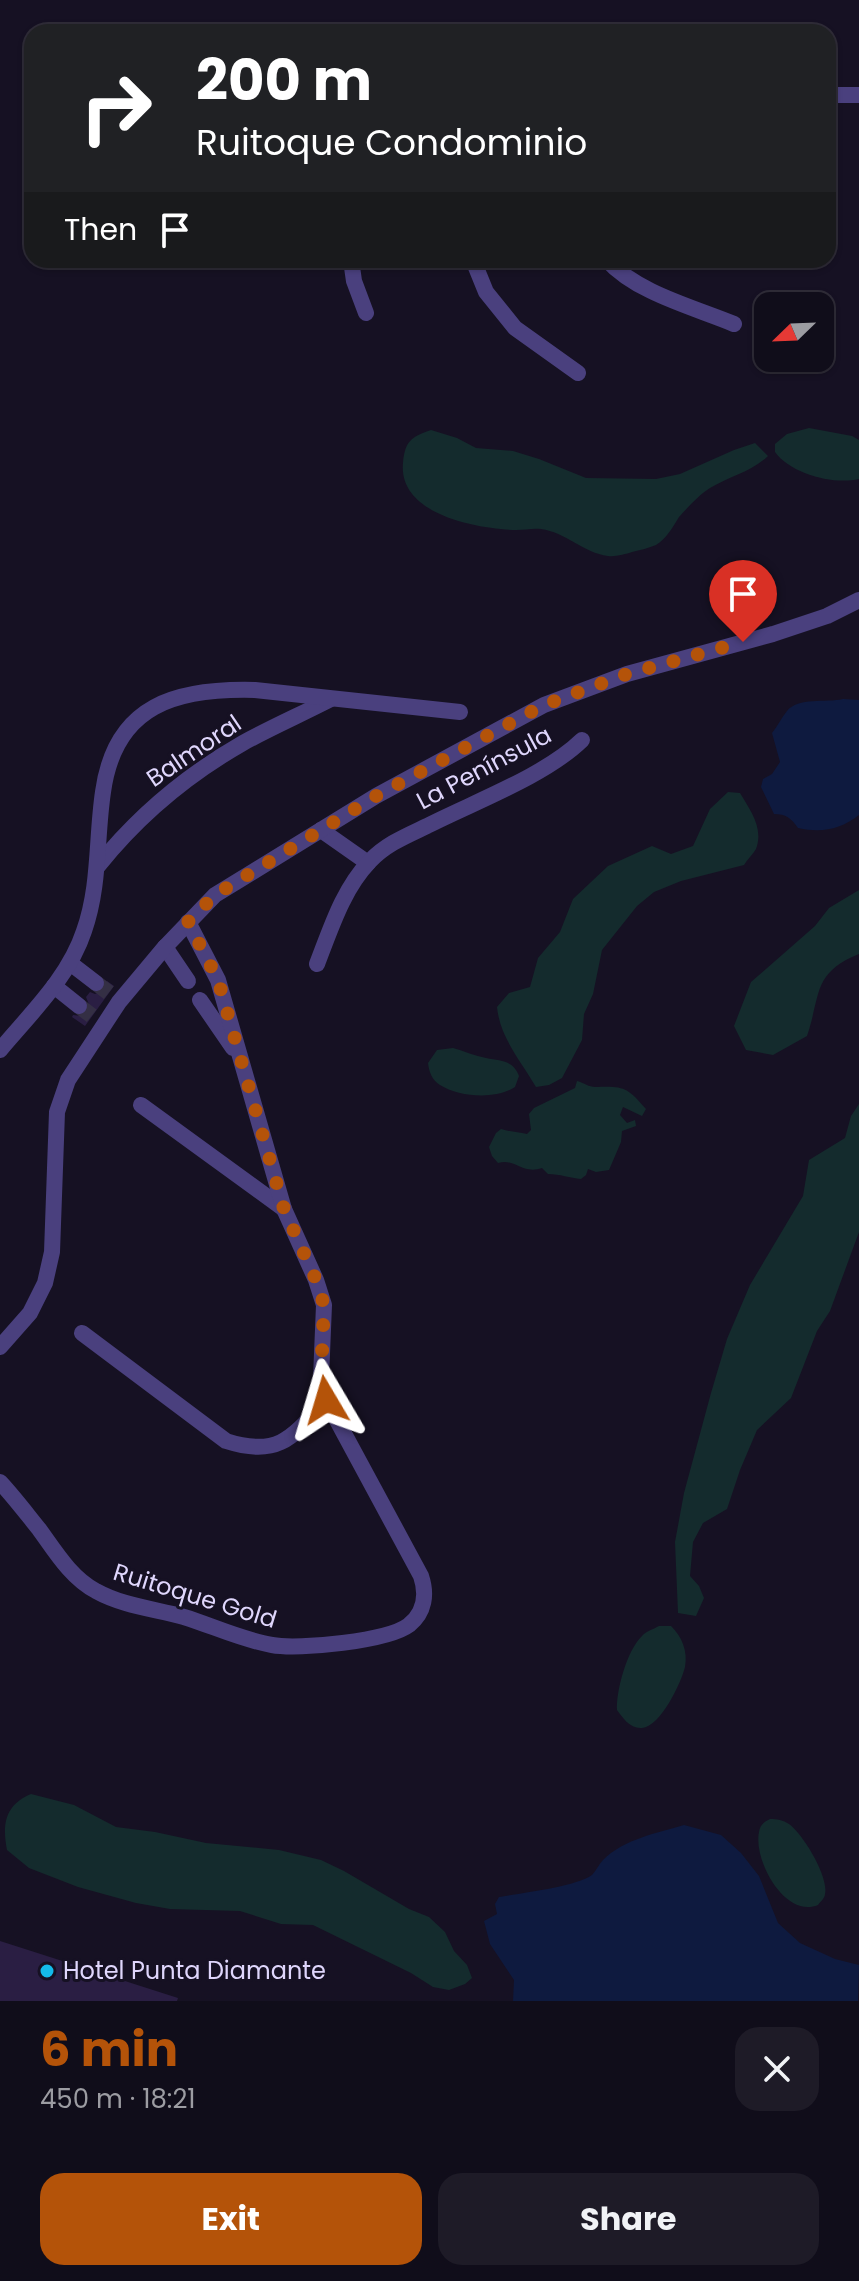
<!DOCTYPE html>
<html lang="en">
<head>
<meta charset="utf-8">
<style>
  :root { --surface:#100d1a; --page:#1e1b27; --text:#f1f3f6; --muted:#9c9ca2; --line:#302d39; --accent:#b45309 }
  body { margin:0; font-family:Poppins,sans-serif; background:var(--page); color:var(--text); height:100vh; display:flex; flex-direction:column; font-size:30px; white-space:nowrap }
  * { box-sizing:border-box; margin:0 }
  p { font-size:26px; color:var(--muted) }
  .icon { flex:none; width:44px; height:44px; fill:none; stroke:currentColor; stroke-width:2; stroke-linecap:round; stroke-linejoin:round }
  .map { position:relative; height:2001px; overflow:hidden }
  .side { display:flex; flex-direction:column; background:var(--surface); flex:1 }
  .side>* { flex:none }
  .guide { position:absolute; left:24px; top:24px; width:812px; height:244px; border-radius:24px; box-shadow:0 2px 6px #0004,0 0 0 2px var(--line); background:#202124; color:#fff; overflow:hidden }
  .needle { width:52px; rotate:247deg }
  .tools { position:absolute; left:754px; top:292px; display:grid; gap:16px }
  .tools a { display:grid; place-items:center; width:80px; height:80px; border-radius:16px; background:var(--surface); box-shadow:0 2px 6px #0004,0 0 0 2px var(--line); font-size:40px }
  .pin { position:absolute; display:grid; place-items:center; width:68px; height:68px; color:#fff; margin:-82px -34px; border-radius:50% 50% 50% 0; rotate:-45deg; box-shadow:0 0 8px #0007 }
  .pin .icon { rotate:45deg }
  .me { position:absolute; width:88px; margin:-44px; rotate:353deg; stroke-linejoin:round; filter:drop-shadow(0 0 6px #0008) }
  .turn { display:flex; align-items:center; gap:28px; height:168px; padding:0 40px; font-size:36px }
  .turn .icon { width:104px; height:104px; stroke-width:2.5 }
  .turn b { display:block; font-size:56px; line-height:68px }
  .then { display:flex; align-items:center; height:76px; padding:0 40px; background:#0003; gap:16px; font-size:30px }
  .round { display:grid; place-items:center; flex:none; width:84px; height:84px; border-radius:24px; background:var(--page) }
  .summary { display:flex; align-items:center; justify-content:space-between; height:136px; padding:0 40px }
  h1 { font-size:48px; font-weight:700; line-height:60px; color:var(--accent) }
  .primary-button { display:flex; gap:16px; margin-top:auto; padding:16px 40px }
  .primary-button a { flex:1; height:92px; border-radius:24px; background:var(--accent); color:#fff; font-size:32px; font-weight:700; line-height:92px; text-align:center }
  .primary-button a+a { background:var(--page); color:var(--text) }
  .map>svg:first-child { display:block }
</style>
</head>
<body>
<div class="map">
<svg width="859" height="2001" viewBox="0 0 859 2001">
  <rect width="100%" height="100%" fill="#161123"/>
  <g fill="#142b2d">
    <path d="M809,428L852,436L859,440V479C833,485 791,474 775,452V444L787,434Z"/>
    <path d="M431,430L457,438L476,448L513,451L539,459L586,478L656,479L680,474L734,450L755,443L768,456C751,472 730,476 710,488C700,494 687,508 679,517C673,527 666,539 656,545C649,548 640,550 632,552C626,554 615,557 608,556C584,553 565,532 541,529C533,528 524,530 516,530C478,529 398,515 403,463C405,441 411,437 431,430Z"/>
    <path d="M728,792L740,793C750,810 764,828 756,849C753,854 747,860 744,865L681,881L654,892L637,906L602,950L593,994L584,1014L582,1040L562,1078L549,1085L536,1087C521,1061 500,1038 497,1007L509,993L530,987L538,958L560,932L573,899L608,866L652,846L671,854L693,846L710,809Z"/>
    <path d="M859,890V954C812,973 821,995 807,1036L773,1055L746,1050L734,1026L751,982L815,926L829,908Z"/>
    <path d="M453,1048C464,1051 475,1056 486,1058C501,1061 513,1060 519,1076L515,1087C496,1100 459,1097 440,1085C432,1080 429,1072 428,1063L437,1050Z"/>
    <path d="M577,1081C584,1083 589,1087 595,1087C624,1086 627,1087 646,1109L642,1116L623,1107L620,1115L627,1123L635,1120L636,1126L622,1131L621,1142L609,1170L596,1172L588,1169L586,1175L581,1179C570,1178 560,1174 548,1174L542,1168C522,1175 516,1158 498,1163L492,1156L489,1147L496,1133L501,1129C510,1132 518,1132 527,1134L531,1130L529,1114L534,1108L575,1088Z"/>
    <path d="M859,1104V1232L830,1311L817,1331L791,1398L757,1430L740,1470L727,1509L703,1523L693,1542L690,1576L699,1586L704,1598L696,1616L678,1613L675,1542L684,1493L711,1393L727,1339L750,1285L803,1196L809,1160L845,1138L851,1116Z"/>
    <path d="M659,1626H671C682,1637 688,1651 685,1667C681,1683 661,1726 642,1728C630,1729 623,1718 617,1710C616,1691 627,1650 642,1636C646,1631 654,1629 659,1626Z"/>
    <path d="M31,1794L74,1805L116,1827L155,1832L206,1843L279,1850L321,1860L344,1871L409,1909L429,1917L445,1932L454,1951L467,1965L472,1978L465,1984L449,1990L433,1987L411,1973L313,1925L281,1924L240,1911L170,1909L136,1903L78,1887L29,1868L7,1850C2,1824 5,1805 31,1794Z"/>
    <path d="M770,1819C777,1819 783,1820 789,1824C803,1834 829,1877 825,1894C825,1898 820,1902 818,1905C785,1919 753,1860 759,1832C760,1825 764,1822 770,1819Z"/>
  </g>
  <g fill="#0e1a3f">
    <path d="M843,699L859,700V815C840,830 821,833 798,828C791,818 786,814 774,814L761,787L763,779L772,774L780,762L772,733C778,726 781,718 787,711C798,697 826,703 843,699Z"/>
    <path d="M684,1825L721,1835L741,1853L759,1876L778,1923L800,1943L835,1959L859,1965L858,2001H513L514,1980L490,1944L484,1921L497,1914L495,1904L499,1897C521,1893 575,1887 592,1875C596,1871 599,1864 603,1860C624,1839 657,1833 684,1825Z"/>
  </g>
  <g fill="#2a1e43">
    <path d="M107,981L114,986L85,1026L72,1017L73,1015L82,1016L87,1013L90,1007L86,997L90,992L95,994L104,990Z"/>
    <path d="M0,1941L178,1998L177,2001H0Z"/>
  </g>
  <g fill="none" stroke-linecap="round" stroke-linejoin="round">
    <g stroke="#342f44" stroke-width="16" stroke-dasharray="16 8" stroke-linecap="butt">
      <path d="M96,983L109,993"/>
      <path d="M79,1006L92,1016"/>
    </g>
    <g stroke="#4a407e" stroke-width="16">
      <path d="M828,95H859"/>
      <path d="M351,260L354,281L366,313"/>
      <path d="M473,260L486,292L515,328L578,373"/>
      <path d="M607,260C637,293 693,307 734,324"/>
      <path d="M321,830L368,863"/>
      <path d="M98,866C138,816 187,775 243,743C272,727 302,714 331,699"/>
      <path d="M165,947L188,981"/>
      <path d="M70,963L96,983"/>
      <path d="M317,964C331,928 343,889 370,861C386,844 406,836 427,826C474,802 545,776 582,740"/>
      <path d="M54,986L79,1006"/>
      <path d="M200,1000L233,1048"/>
      <path d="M0,1050C31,1013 69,977 84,931C100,886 96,839 103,792C115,704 177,688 255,690L460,712"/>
      <path d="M141,1105L284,1209"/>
      <path d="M82,1333L226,1441C279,1458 293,1437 326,1400"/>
      <path d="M0,1347L30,1313L45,1283L52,1252L57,1112L68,1080L119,1002L165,947L215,895L376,796L544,705L627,674L773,634L827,616L859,600"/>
      <path d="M0,1482C14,1497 26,1513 39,1529C55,1551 71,1578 96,1591C123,1606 155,1609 184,1617C213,1626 242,1640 272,1645C299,1650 388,1641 409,1625C425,1612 427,1594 421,1576L326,1400L321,1378L324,1305L316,1280L284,1209L218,980L188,922"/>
    </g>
  </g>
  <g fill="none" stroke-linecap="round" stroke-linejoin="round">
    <path stroke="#b45309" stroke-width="14" stroke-dasharray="0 25.2" d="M326,1400L321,1378L324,1305L316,1280L284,1209L218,980L188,922L215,895L321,830L376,796L544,705L627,674L743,642"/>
  </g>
  <circle fill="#14baea" stroke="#161123" stroke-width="3" cx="47" cy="1971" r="8"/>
  <g text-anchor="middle" stroke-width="6" stroke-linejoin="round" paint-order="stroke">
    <g font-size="24" fill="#dfd6fc" stroke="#161123">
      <text transform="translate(194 751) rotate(-34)" y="8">Balmoral</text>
      <text transform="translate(484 768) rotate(-28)" y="8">La Península</text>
      <text transform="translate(195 1596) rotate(17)" y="8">Ruitoque Gold</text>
    </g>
    <g font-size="24" fill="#dfd6fc" stroke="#161123" text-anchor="start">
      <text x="63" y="1979">Hotel Punta Diamante</text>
    </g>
  </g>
</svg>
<div class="tools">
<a><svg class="needle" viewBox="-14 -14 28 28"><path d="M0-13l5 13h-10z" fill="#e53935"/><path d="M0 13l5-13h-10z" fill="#9c9ca2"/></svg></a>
</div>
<div class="pin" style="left:743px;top:642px;background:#d93025"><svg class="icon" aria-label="arrive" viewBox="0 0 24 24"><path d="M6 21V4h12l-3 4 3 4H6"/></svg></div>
<svg class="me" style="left:326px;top:1400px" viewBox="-20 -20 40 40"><path d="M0-17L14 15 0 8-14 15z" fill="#b45309" stroke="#fff" stroke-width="4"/></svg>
<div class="guide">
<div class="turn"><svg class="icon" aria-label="right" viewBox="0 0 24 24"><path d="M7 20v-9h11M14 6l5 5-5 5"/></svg><div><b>200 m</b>Ruitoque Condominio</div></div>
<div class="then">Then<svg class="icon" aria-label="arrive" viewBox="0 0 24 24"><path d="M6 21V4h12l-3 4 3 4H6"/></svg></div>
</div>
</div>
<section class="side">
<div class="summary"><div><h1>6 min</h1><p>450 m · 18:21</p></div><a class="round"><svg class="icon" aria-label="close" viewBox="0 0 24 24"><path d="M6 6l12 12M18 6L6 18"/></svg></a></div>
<div class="primary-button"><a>Exit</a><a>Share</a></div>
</section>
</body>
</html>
